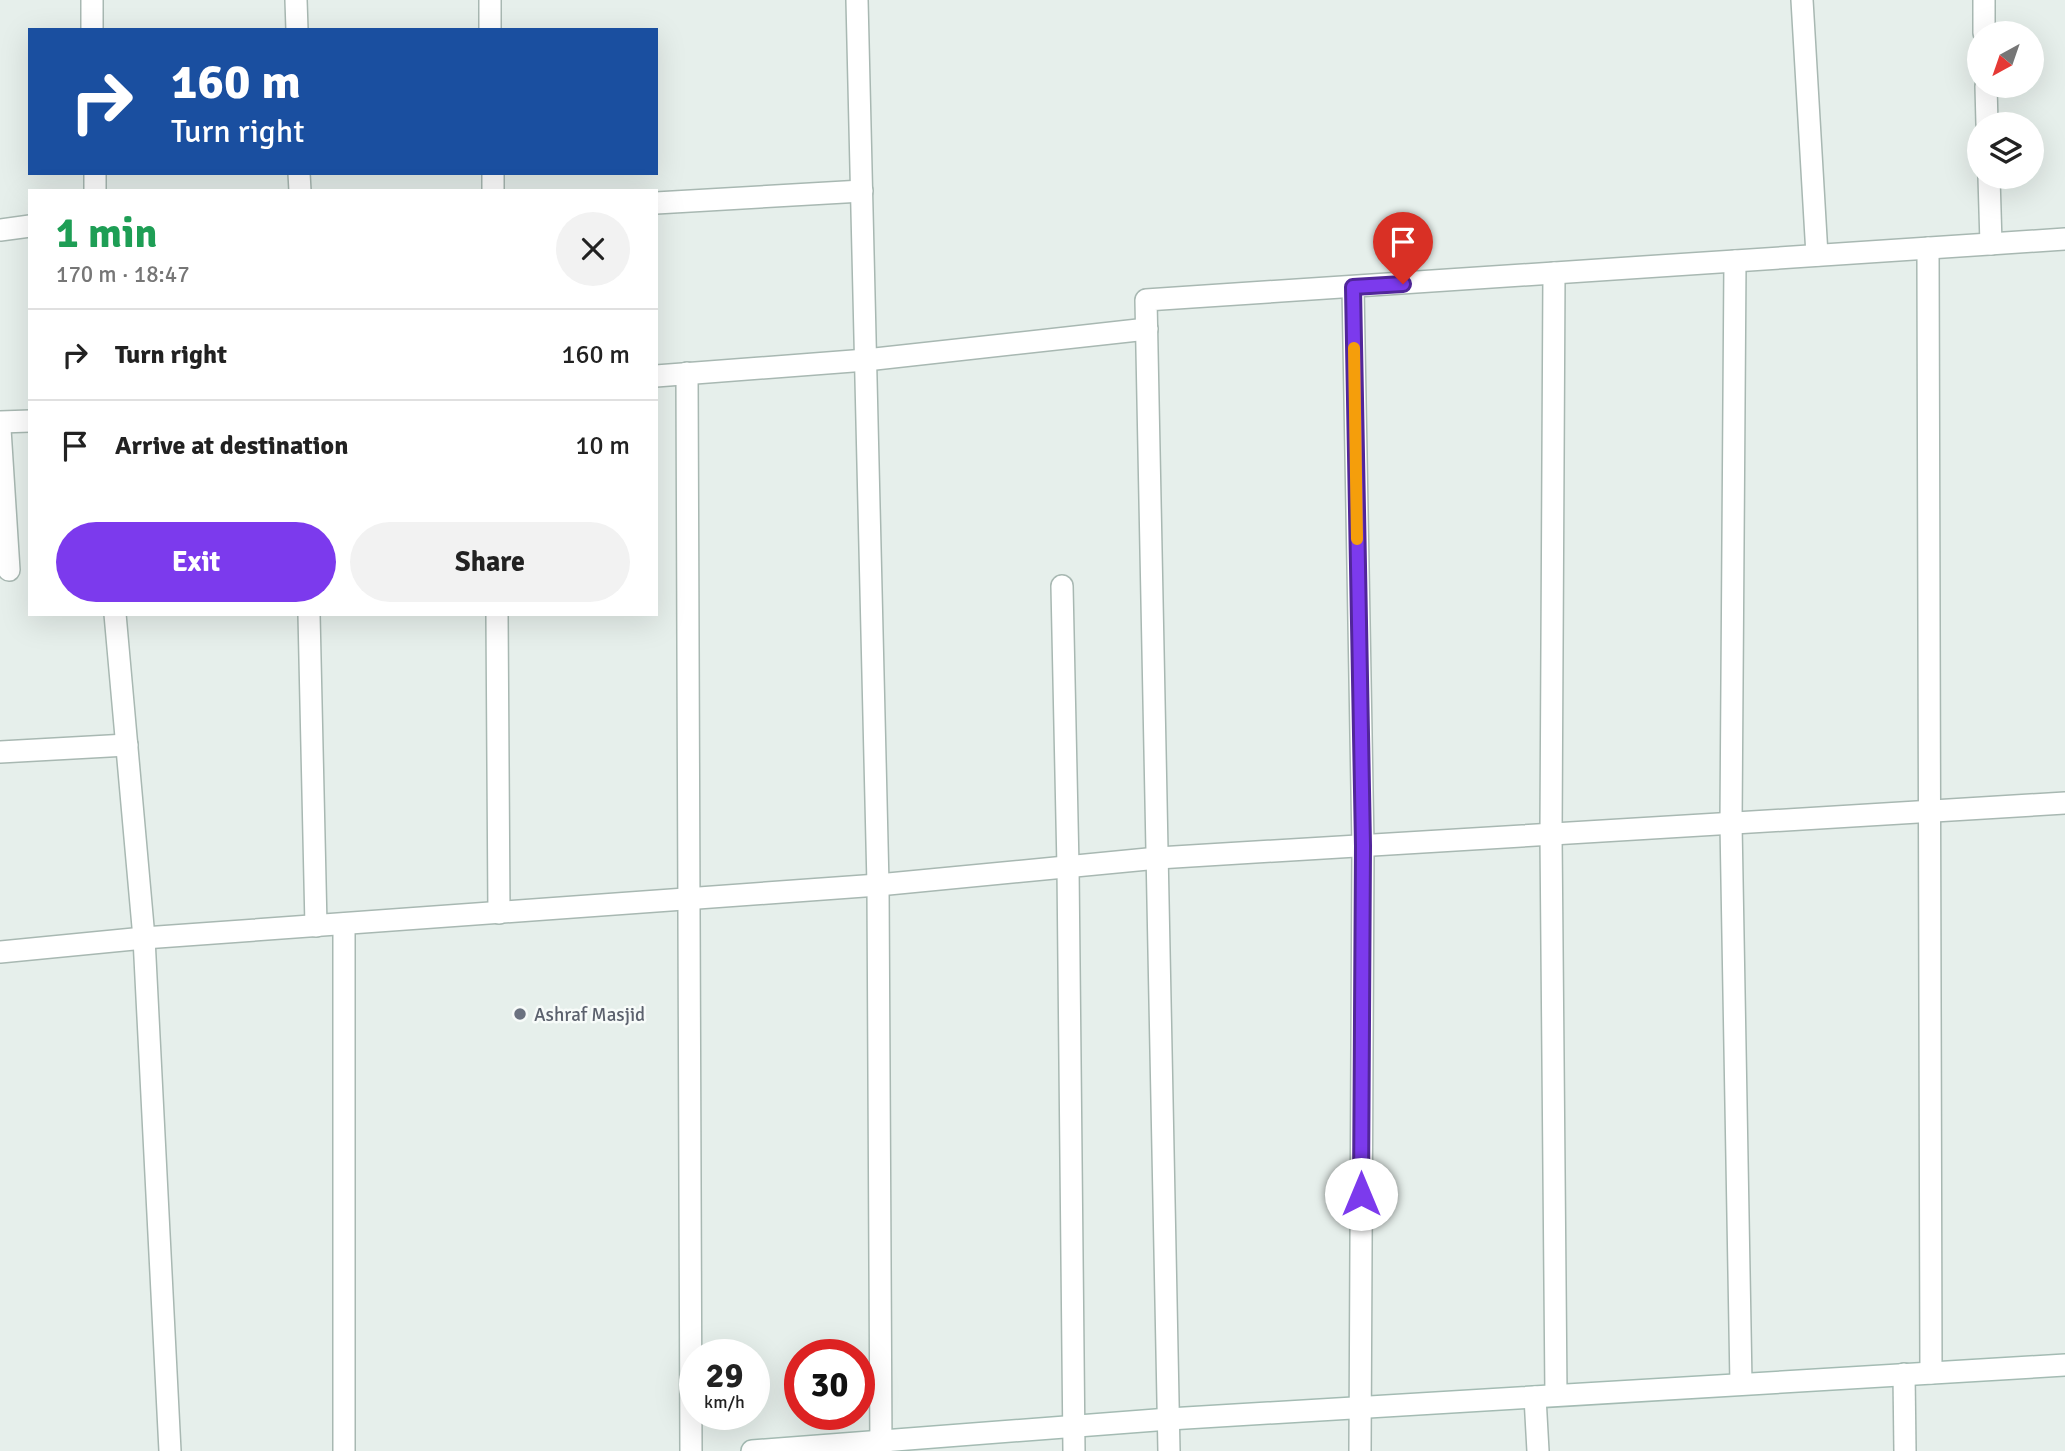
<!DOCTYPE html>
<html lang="en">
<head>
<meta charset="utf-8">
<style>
  :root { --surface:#fff; --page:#f2f2f2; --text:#222; --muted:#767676; --line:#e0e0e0; --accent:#7c3aed }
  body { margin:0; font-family:Signika,sans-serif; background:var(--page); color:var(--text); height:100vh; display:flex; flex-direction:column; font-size:26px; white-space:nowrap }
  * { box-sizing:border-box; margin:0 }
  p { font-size:23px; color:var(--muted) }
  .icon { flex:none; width:38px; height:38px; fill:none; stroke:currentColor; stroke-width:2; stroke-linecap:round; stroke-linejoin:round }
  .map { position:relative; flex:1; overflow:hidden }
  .side { position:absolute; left:28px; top:189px; width:630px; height:427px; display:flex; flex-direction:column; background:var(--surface); border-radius:0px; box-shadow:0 7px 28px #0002 }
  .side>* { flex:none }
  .banner { position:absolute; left:28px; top:28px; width:630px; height:147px; border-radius:0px; box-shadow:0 7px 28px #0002; background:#1a4fa0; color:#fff; overflow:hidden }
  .needle { width:46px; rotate:220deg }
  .fabs { position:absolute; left:1967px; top:21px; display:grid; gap:14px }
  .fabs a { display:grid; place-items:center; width:77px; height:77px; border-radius:50%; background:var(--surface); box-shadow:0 7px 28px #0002; font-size:35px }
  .speed { position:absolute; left:679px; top:1339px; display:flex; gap:14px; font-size:35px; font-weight:700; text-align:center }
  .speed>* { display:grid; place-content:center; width:91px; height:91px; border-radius:50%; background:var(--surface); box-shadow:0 7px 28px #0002; line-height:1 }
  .speed small { font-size:18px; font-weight:400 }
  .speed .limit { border:10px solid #d22; background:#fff; color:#111 }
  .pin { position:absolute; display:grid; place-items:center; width:60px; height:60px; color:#fff; margin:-72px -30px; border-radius:50% 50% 50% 0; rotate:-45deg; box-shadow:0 0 7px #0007 }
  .pin .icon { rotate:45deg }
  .me { position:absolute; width:77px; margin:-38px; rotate:0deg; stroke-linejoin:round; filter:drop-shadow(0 0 5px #0008) }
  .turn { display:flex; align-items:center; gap:24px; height:147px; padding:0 28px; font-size:32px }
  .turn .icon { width:91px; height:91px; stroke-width:2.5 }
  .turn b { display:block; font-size:49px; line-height:60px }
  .round { display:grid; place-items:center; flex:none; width:74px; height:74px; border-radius:37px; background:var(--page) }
  .head { display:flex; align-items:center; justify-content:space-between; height:119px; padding:0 28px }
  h1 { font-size:42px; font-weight:700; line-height:52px; color:#1e9e55 }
  .primary-button { display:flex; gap:14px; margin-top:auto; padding:14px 28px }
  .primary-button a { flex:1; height:80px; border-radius:42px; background:var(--accent); color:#fff; font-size:28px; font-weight:700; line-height:80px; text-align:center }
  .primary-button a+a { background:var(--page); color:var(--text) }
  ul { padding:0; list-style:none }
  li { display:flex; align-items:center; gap:21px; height:91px; padding:0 28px; border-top:2px solid var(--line) }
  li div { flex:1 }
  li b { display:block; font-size:26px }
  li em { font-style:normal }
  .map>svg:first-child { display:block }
</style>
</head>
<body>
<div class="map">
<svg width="2065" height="1451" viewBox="0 0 2065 1451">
  <rect width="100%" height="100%" fill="#e6efeb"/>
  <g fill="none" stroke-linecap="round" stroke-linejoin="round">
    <defs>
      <g id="street">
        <path d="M92,0V30"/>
        <path d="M296,0L297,30"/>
        <path d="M490,0V30"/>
        <path d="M857,0L878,885L881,1451"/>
        <path d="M1802,0L1817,255"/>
        <path d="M1984,0V33"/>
        <path d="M1986,86L1987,124"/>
        <path d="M95,173V191"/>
        <path d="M299,173L300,191"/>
        <path d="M493,173V191"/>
        <path d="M1989,177L1991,244"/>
        <path d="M656,203L862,191"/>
        <path d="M0,230L30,226"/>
        <path d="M1928,248L1931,1373"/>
        <path d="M1735,261L1731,824L1741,1384"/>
        <path d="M1554,273L1551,835L1556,1395"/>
        <path d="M1353,287L1363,846L1360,1451"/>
        <path d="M687,373L691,1451"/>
        <path d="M656,376L866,360L1147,329"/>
        <path d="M0,422L30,421"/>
        <path d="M0,429L9,570"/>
        <path d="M1062,586L1068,867L1074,1451"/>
        <path d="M115,614L144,938L170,1451"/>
        <path d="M309,614L316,926"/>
        <path d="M497,614L499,913"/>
        <path d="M0,752L127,745"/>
        <path d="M344,924V1451"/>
        <path d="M0,952L144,938L878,885L1158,858L2065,803"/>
        <path d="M1904,1374L1905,1451"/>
        <path d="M1535,1397L1538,1451"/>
        <path d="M1169,1451L1146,300L2065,239"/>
      </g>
      <path id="secondary" d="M752,1451L1169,1419L2065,1365"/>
    </defs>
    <use href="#street" stroke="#a8b8b2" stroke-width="24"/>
    <use href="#secondary" stroke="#a4bbb3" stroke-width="24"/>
    <use href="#street" stroke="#fff" stroke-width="21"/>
    <use href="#secondary" stroke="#fff" stroke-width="21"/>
  </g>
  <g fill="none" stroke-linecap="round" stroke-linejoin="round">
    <defs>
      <path id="route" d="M1361,1194L1363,846L1353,287L1403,284"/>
    </defs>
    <use href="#route" stroke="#51269a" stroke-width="18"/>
    <use href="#route" stroke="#7c3aed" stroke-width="12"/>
    <path stroke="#f59e0b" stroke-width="12" d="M1354,348L1357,539"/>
  </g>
  <circle fill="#6b7280" stroke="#f7fbf9" stroke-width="2.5" cx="520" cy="1014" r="7"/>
  <g text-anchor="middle" stroke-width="5" stroke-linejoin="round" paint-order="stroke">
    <g font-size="19" fill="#5b616d" stroke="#f7fbf9" text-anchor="start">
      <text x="534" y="1021">Ashraf Masjid</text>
    </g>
  </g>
</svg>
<div class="fabs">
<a><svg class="needle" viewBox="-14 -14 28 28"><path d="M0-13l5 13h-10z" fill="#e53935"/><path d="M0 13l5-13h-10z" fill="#767676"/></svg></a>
<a><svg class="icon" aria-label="layers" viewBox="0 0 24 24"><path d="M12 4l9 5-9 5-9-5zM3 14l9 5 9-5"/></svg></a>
</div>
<div class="speed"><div>29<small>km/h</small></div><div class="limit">30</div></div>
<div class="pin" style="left:1403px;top:284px;background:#d93025"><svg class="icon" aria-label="arrive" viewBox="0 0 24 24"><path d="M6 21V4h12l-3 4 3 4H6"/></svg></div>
<svg class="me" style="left:1361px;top:1194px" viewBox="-20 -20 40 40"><circle r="19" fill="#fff"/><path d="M0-13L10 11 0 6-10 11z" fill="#7c3aed"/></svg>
<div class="banner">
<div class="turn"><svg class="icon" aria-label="right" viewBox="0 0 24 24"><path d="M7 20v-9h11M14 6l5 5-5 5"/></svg><div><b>160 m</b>Turn right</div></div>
</div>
<section class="side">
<div class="head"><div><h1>1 min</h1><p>170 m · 18:47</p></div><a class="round"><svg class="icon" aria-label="close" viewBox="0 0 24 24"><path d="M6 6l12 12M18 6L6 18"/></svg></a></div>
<ul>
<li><svg class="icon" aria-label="right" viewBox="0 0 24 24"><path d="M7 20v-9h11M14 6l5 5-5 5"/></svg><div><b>Turn right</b></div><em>160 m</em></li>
<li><svg class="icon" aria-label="arrive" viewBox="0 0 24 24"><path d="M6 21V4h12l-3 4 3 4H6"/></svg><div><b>Arrive at destination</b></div><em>10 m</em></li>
</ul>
<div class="primary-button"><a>Exit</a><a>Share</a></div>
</section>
</div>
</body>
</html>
